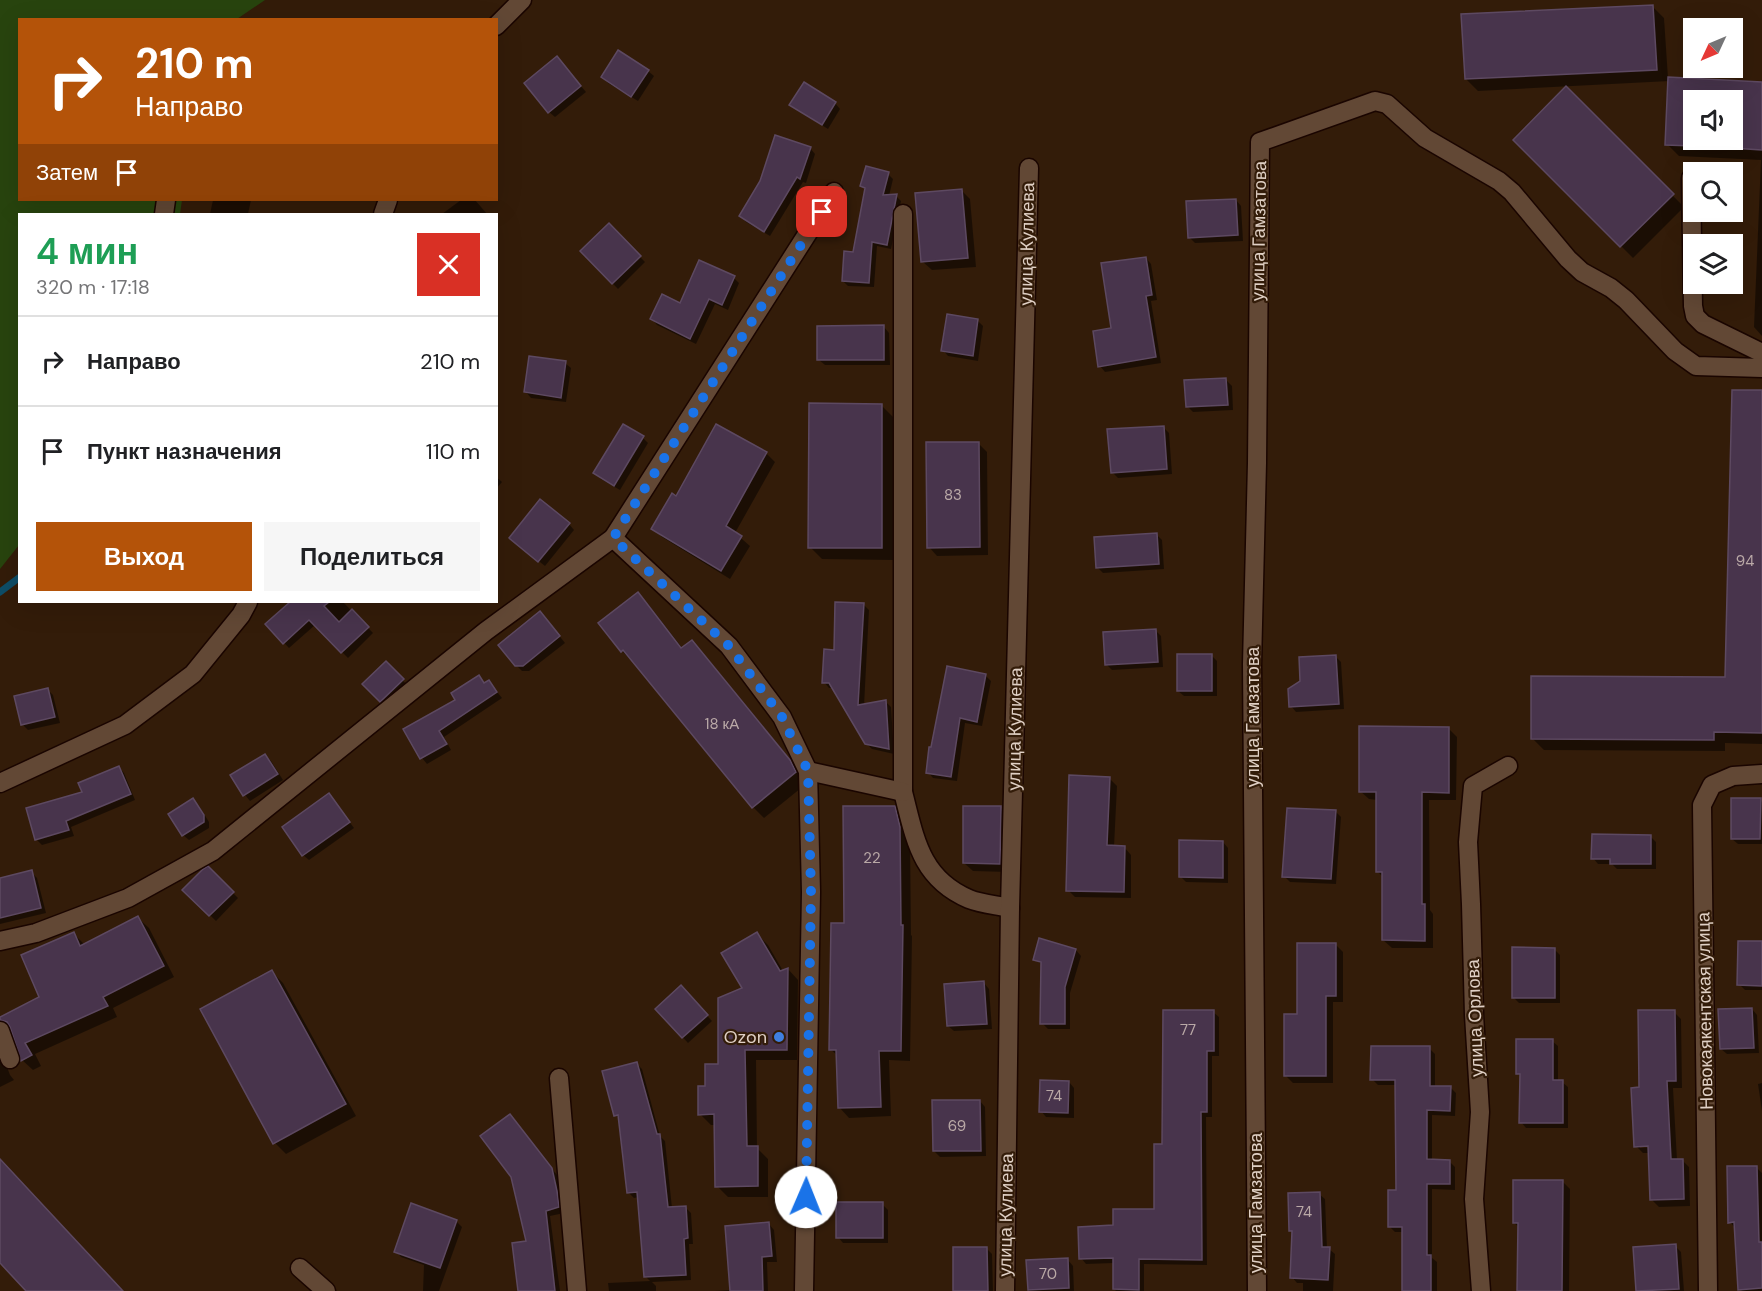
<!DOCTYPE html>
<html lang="ru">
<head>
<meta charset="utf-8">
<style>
  :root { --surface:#fff; --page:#f6f6f6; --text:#202124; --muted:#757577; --line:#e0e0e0; --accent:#b45309 }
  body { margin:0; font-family:"DM Sans",sans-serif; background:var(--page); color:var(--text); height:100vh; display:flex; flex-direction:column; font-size:22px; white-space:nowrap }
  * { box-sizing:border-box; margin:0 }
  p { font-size:20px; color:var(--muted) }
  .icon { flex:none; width:33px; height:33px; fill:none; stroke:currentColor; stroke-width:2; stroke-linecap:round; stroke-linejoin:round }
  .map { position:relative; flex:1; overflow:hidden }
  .sheet { position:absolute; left:18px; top:213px; width:480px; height:390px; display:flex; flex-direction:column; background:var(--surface); border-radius:0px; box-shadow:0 6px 24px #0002 }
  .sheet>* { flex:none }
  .banner { position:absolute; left:18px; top:18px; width:480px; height:183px; border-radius:0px; box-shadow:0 6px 24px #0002; background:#b45309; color:#fff; overflow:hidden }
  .needle { width:39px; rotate:226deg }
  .fabs { position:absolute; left:1683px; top:18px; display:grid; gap:12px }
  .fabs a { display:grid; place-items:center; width:60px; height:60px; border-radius:0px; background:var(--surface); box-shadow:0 6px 24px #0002; font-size:30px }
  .pin { position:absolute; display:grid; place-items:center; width:51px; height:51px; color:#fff; margin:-26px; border-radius:12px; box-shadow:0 3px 9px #0006 }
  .me { position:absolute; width:66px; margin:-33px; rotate:1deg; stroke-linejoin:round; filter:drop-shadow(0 0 4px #0008) }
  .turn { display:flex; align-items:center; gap:21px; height:126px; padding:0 18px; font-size:27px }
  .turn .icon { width:78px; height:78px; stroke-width:2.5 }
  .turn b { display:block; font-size:42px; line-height:51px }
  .then { display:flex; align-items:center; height:57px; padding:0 18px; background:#0003; gap:12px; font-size:22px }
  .round { display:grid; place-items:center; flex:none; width:63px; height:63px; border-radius:0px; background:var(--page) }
  .head { display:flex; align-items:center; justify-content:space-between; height:102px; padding:0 18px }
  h1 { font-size:36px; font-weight:600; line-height:45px; color:#1e9e55 }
  .action { display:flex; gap:12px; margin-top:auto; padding:12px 18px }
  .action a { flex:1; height:69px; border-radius:0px; background:var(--accent); color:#fff; font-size:24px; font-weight:600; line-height:69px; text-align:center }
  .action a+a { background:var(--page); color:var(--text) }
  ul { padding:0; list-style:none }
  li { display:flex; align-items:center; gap:18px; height:90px; padding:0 18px; border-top:2px solid var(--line) }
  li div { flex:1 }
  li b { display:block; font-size:22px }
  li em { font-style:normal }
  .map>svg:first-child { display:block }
</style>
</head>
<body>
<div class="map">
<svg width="1762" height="1291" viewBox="0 0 1762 1291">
  <rect width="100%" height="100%" fill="#331c09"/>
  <path fill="#28440e" d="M0,0H265L237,19L20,20V200H182L180,214H20L19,545L0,569Z"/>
  <g fill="#0007" fill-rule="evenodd">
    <path d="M1652,6L1664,18L1668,78L1762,83V336L1754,327L1761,160L1679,156L1667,144L1670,81L1478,91L1466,79ZM1694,100H1732V140H1694Z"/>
    <path d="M562,64L586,92L555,117L549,112Z"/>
    <path d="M648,71L654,76L638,101L608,83L603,77Z"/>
    <path d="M1566,88L1684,207L1633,258L1515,140Z"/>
    <path d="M835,103L840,109L828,129L797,110L791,105Z"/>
    <path d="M810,148L815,154L806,183L803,182L770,236L746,222L741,216Z"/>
    <path d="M888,174L893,179L889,196H896L901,201L891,249L877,246L874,287L848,286L843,281L854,253L866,190L862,186Z"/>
    <path d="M961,190L970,199L976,267L932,270L923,262Z"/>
    <path d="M213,200H251L248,214H210Z"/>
    <path d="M461,200H475L487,214H442Z"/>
    <path d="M1236,200L1241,206L1243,241L1195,243L1189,237Z"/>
    <path d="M609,225L645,262L618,289L582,251Z"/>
    <path d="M1146,258L1151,264L1157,300L1151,301L1161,363L1105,372L1100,366L1112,329Z"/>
    <path d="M734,278L739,283L728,310L715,304L696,344L657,325L652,319Z"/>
    <path d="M978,321L983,326L978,361L948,356L943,350Z"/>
    <path d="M884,327L889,333L890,365H825L819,360Z"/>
    <path d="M565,363L571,368L566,402L531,398L526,392Z"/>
    <path d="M1226,380L1232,386L1233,410L1193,412L1187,406Z"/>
    <path d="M1762,392V744L1725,743V751L1544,750L1532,738L1727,678Z"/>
    <path d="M881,405L893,417V560L822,559L810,547Z"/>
    <path d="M1163,427L1169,433L1172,474L1118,478L1112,472Z"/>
    <path d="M643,438L648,443L620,490L601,479L595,473Z"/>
    <path d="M978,443L987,452L988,555L937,556L929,547Z"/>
    <path d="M766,453L775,462L735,533L750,546L730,579L662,537L653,528L677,498Z"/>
    <path d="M496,477L502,482L496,489Z"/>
    <path d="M569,524L574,530L545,566L516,543Z"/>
    <path d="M1157,535L1162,540L1164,569L1103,573L1097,567Z"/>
    <path d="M638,594L648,604L683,649L691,642L702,652L801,773L806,784L764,818L753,807L634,661L633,662L622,651L600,623Z"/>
    <path d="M292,602H343L373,633L348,658L315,625L289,648L267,625Z"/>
    <path d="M863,604L869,610L864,706L886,702L891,707L894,754L872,749L866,743L834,688H829L824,682L836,651Z"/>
    <path d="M546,619L565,643L529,671H522L516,665Z"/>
    <path d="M1155,630L1161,636L1163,667L1112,670L1107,665Z"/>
    <path d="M1212,656L1217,661V696H1184L1178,691Z"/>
    <path d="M1335,656L1341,662L1344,709L1296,712L1291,706Z"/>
    <path d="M386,663L408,686L386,707L364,684Z"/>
    <path d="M985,675L991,681L982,726L965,723L957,781L933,778L928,772Z"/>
    <path d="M479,676L488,690L489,682L502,698L444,737L451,750L427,764L422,758L457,700Z"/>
    <path d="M47,689L53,695L60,723L28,730L22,724Z"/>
    <path d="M1449,729L1457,737L1456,800H1429L1430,910L1433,914V948H1392L1383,940V877L1377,871V800L1369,799L1360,791Z"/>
    <path d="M265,755L271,761L283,780L250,801L245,795L232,776Z"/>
    <path d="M119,767L124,773L135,800L71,827L74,836L42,845L36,839L84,793Z"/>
    <path d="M1109,778L1117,786L1114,847H1124L1131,855V898L1075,897L1068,890Z"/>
    <path d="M329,795L354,828L309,860L303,855Z"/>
    <path d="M193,800L199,806L209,822V828L189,840L183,835Z"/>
    <path d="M1760,800L1762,802V844H1738L1732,839Z"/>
    <path d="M894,808L905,818L910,838L911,935L912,936L910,1061L889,1060L891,1116L849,1118L839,1107L838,1056L830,1049L845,925Z"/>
    <path d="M1001,808L1010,817L1008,872L973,871L964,863Z"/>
    <path d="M1335,811L1341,817L1336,884L1290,882L1284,876Z"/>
    <path d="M1650,836L1656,842V869H1617L1612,864H1598L1593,858Z"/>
    <path d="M1223,842L1228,848V883L1186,882L1181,877Z"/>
    <path d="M208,868L238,898L216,921L184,890Z"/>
    <path d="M31,872L37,878L46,913L0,924V879Z"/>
    <path d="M138,918L149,928L174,977L113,1008L117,1017L35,1054L41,1066L33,1070L22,1060L13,1030L7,1031L0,1039V1019L41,998L73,933L84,944Z"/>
    <path d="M757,934L768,945L783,971L788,969L798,980L797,1060H756L757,1148L768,1159V1197H728L717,1186L716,1125H711L700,1114L706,1087L719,1066L744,989Z"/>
    <path d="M1762,943V990H1745L1739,984Z"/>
    <path d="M1335,944L1343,952V1002H1333V1083H1293L1286,1076L1298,1015Z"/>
    <path d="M1554,949L1560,955V1003H1519L1513,997Z"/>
    <path d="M1076,950L1081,956L1070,993V1029H1048L1042,1023L1043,965L1035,959Z"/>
    <path d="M271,971L283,983L356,1116L286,1154L275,1143Z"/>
    <path d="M984,983L989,989L992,1029L954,1031L948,1026Z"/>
    <path d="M686,993L712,1021L688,1043L657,1009Z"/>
    <path d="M1752,1009L1757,1015L1759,1053L1727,1054L1721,1049Z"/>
    <path d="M1213,1012L1219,1017V1056H1212V1117H1206L1207,1265L1144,1264V1291H1116L1114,1289V1263L1086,1264L1081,1258L1114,1227L1155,1211L1163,1146Z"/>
    <path d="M1674,1012L1681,1019L1682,1088H1673L1677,1160H1682L1689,1167L1690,1206L1659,1207L1652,1200L1650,1153H1643L1636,1146L1640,1089ZM1640,1145L1656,1147L1640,1148Z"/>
    <path d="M1552,1041L1558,1046V1082H1562L1568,1087V1128H1526L1521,1122V1077L1517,1073Z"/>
    <path d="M0,1048L10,1075L14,1080L0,1087Z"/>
    <path d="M1429,1048L1435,1054V1087H1450L1456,1093L1455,1116L1432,1115V1161H1449L1455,1167V1190L1432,1189V1258L1437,1262V1291H1403L1404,1232H1395L1389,1226L1397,1191V1085H1378L1372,1079Z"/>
    <path d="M636,1063L642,1069L660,1136L665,1141L672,1208L685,1207L691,1213L693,1244H689L691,1280L652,1282L656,1286V1291H609L608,1283L650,1281L646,1277L639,1197L634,1198L628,1192L620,1120L616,1115Z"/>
    <path d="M1069,1082L1074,1088V1118L1046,1117L1041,1111Z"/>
    <path d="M1762,1083V1111L1758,1084Z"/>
    <path d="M980,1101L985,1107L986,1156L940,1157L934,1151Z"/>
    <path d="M510,1116L557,1175L562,1198L564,1213L550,1216L560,1291H528V1243Z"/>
    <path d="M1756,1167L1762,1173V1291H1742L1740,1289L1735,1228L1730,1222Z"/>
    <path d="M1562,1181L1570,1189L1569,1291H1519V1227L1514,1223Z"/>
    <path d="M1319,1194L1325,1199L1327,1249H1329L1335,1254L1333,1291H1303V1283H1297L1292,1277L1294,1234L1291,1230Z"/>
    <path d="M882,1204L888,1210V1243H843L838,1237Z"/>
    <path d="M456,1221L462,1227L439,1291H423L424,1265L401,1257L396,1251Z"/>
    <path d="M769,1224L774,1230L777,1262H767L768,1291H715L731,1290Z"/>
    <path d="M1675,1246L1681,1252L1684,1291H1637L1634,1249Z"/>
    <path d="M987,1249L992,1254L993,1291H955Z"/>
    <path d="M1068,1260L1073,1266L1074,1291H1029L1028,1262Z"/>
  </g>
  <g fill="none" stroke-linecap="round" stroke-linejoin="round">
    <path stroke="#0e4d67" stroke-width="7" d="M0,592L20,577"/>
  </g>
  <g fill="#48344c" stroke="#5d4961" stroke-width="1.5">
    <path d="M1653,5L1657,70L1465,79L1461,14Z"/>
    <path d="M618,50L649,70L631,97L601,77Z"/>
    <path d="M557,56L581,86L548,113L524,83Z"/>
    <path d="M1668,77L1762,82V150L1732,148V100H1694V146L1665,145Z"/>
    <path d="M804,82L836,102L822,125L789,105Z"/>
    <path d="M1566,86L1674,194L1620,247L1513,140Z"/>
    <path d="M775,135L811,147L800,179L797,177L764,232L739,216L760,181Z"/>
    <path d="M866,166L889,172L883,195L897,194L887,245L872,242L869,283L842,281L844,251L853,252L865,188L860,186Z"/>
    <path d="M962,189L968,258L921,262L915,193Z"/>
    <path d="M1236,199L1238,235L1188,238L1186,201Z"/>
    <path d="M609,223L641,256L612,284L580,251Z"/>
    <path d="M1146,257L1152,295L1146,296L1156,357L1098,367L1093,331L1111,328L1101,263Z"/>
    <path d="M699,260L735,276L722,305L709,299L690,339L650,319L662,294L680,303Z"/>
    <path d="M947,314L978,319L973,356L941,351Z"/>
    <path d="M884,325V360H817V326Z"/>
    <path d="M529,356L566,361L561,398L524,392Z"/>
    <path d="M1226,378L1228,405L1186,407L1184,380Z"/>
    <path d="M1732,390H1762V733L1714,732V740L1531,739V676L1725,677Z"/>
    <path d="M809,403L882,404V548H808Z"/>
    <path d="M623,424L644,436L614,486L593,473Z"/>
    <path d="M716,424L767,452L726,526L742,536L721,571L651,529L672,493L676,496Z"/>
    <path d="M1164,426L1167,469L1111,473L1107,429Z"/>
    <path d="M926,442H979L980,547L927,548Z"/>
    <path d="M540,499L570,523L538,562L509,538Z"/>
    <path d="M1157,533L1159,564L1096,568L1094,537Z"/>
    <path d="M638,592L681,648L692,640L790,760L796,772L752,808L623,650L621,652L598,623Z"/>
    <path d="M290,602H329L324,606L339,622L352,609L369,627L341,653L309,620L283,644L265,624Z"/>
    <path d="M835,602L864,603L858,705L886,700L889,749L865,744L829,683H822L824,649L834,650Z"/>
    <path d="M540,611L560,636L523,666H515L498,645Z"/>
    <path d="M1156,629L1158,662L1105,665L1103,632Z"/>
    <rect x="1177" y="654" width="35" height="37"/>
    <path d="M1336,655L1339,704L1289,707L1288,689L1300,681L1299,657Z"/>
    <path d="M386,661L404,679L380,702L362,684Z"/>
    <path d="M947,666L986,674L977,722L960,718L951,777L926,773L929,747H931Z"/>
    <path d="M479,675L484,683L489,680L497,692L439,731L447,744L420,759L403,729L455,700L451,693Z"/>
    <path d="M48,688L55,717L21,725L14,696Z"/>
    <path d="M1359,726L1449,727V793L1422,792V904H1425V941L1382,940V872H1376V792H1359Z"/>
    <path d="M265,754L278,774L243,796L230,775Z"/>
    <path d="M119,766L131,794L66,821L69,830L35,840L26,808L82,792L78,783Z"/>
    <path d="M1069,775L1110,777L1107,845L1125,846L1124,892L1066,891Z"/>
    <path d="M329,793L350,822L302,856L282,827Z"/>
    <path d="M193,798L204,815V822L182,836L168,814Z"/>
    <path d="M1731,798H1761L1760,839H1731Z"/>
    <path d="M843,806H895L900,827L901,925H903L901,1051H879L881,1107L838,1108L836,1050H829L831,923H844Z"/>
    <path d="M963,806H1001L1000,864L963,863Z"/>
    <path d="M1287,808L1336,810L1331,879L1282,877Z"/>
    <path d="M1592,834L1651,835V864H1610V859H1591Z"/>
    <path d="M1179,840L1223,841V878L1179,877Z"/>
    <path d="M208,866L234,892L209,916L182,890L202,870Z"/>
    <path d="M32,870L41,908L0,918V878Z"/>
    <path d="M138,916L164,966L103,997L108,1006L25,1043L32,1055L21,1061L10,1027L7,1022L0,1020V1017L39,997L21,955L74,932L80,946Z"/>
    <path d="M757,932L780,971L788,968L787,1050H745L747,1146H758V1186L715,1187L714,1114L698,1115V1086H705V1064H718V998L742,988L721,953Z"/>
    <path d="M1039,938L1076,949L1065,987V1024H1040L1041,962L1033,960Z"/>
    <path d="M1738,941H1762V986L1737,985Z"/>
    <path d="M1297,943H1336V996H1326V1076H1284V1014H1297Z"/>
    <path d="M1512,947L1555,948V998H1512Z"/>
    <path d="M272,970L346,1104L273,1144L200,1009Z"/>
    <path d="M984,981L987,1024L947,1026L944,984Z"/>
    <path d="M681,985L708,1015L682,1038L655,1009Z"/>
    <path d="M1752,1008L1754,1048L1720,1049L1718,1009Z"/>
    <path d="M1163,1010H1214V1051H1207V1112H1201L1202,1260L1139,1259V1290L1113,1289V1258L1079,1259L1078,1227L1113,1225V1209H1154V1144H1162Z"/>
    <path d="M1638,1010H1675L1676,1081H1667L1671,1159H1683L1684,1199L1650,1200L1648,1146L1634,1147L1631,1088L1639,1087Z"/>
    <path d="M1516,1039H1553V1080H1563V1123H1519L1520,1074H1516Z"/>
    <path d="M1371,1046H1430V1086H1451L1450,1111L1427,1110V1159L1450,1160V1184H1427V1255H1431V1291H1402V1227H1388V1190H1396L1395,1080H1370Z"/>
    <path d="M637,1062L657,1134H660L668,1207L686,1206L688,1238L684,1239L686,1275L644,1277L637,1192L627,1193L618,1115L614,1116L602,1071Z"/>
    <path d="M1040,1080L1069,1081L1068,1113L1039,1112Z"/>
    <path d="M932,1100H980L981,1151H933Z"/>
    <path d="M510,1114L552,1168L557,1191L559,1207L546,1211L555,1291H518L512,1243L526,1241L511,1177L480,1136Z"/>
    <path d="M0,1159L123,1291H26L0,1263Z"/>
    <path d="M1727,1166H1757L1759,1242H1762V1288L1738,1290L1734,1222L1728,1223Z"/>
    <path d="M1513,1180H1563L1562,1291H1517L1518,1223H1513Z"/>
    <path d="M1320,1192L1322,1247H1330L1328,1280L1290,1278L1292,1231H1289L1288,1193Z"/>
    <rect x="836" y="1202" width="47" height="36"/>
    <path d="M411,1203L457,1220L440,1268L394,1252Z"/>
    <path d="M769,1222L772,1256L762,1257L763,1291H730L725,1226Z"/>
    <path d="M1676,1244L1679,1289L1636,1291L1633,1247Z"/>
    <path d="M953,1247H987L988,1291H953Z"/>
    <path d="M1068,1258L1069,1288L1028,1290L1026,1260Z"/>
  </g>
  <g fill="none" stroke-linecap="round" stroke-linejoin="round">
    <defs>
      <g id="minor">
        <path d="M496,26L522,0"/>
        <path d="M1691,178L1693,306L1695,316L1703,324L1762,353"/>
        <path d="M164,214L166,200"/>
        <path d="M383,214L388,200"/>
        <path d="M903,214V792C915,838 920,878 969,899C981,904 997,905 1010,908"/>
        <path d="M613,538L729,646L782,717L808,771L811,892L804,1291"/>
        <path d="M808,771L903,792"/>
        <path d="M0,783L125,725L193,674L241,615L248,602"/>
        <path d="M0,941L36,933L128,898L213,851L486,631L613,538L834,192"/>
        <path d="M0,1031L10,1059"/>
        <path d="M559,1078L577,1291"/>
        <path d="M300,1268L326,1291"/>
        <path d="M1005,1291L1010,908L1029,168"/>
        <path d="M1257,1291L1252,664L1257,463L1260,142L1375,101L1387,104L1425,138L1499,181L1512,192L1568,259L1582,272L1611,288L1626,300L1675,351L1696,366L1762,368"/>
        <path d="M1481,1291L1474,1199L1480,1112L1474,1015L1471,904L1468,842L1473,786L1508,766"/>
        <path d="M1708,1291L1702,805L1712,785L1733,776L1762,774"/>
      </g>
    </defs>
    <use href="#minor" stroke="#1a0500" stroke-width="21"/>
    <use href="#minor" stroke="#624835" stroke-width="18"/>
  </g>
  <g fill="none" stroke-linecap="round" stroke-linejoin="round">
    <path stroke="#1a73e8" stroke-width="10" stroke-dasharray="0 18" d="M806,1197L811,892L808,771L782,717L729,646L613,538L822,212"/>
  </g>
  <circle fill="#3f7fe0" stroke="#331c09" stroke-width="2" cx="779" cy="1037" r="6"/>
  <g text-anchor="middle" stroke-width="4.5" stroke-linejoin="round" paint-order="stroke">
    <g font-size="15" fill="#baa9a7">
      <text x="953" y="500">83</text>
      <text x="1745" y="566">94</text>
      <text x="722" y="729">18 кА</text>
      <text x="872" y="863">22</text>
      <text x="1188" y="1035">77</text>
      <text x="1054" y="1101">74</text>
      <text x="957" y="1131">69</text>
      <text x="1304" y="1217">74</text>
      <text x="1048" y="1279">70</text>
    </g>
    <g font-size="18" fill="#e0d0c5" stroke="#331c09">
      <text transform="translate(1259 231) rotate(-89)" y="6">улица Гамзатова</text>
      <text transform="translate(1027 244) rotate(-89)" y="6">улица Кулиева</text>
      <text transform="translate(1253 717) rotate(-90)" y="6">улица Гамзатова</text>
      <text transform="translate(1015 729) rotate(-89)" y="6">улица Кулиева</text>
      <text transform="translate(1705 1011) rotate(-91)" y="6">Новокаякентская улица</text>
      <text transform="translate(1475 1018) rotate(-92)" y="6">улица Орлова</text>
      <text transform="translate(1256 1203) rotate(-90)" y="6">улица Гамзатова</text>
      <text transform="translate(1006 1215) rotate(-89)" y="6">улица Кулиева</text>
    </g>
    <g font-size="18" fill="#e0d0c5" stroke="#331c09" text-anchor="end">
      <text x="767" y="1043">Ozon</text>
    </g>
  </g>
</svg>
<div class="fabs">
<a><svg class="needle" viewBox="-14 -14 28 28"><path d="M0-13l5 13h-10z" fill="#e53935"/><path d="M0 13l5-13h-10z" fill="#757577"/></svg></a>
<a><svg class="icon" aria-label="sound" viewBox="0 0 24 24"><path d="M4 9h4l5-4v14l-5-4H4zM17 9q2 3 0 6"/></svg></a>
<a><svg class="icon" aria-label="search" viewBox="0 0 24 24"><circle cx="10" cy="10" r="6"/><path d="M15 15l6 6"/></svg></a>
<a><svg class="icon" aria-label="layers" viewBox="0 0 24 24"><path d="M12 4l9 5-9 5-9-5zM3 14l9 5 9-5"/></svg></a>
</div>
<div class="pin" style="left:822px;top:212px;background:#d93025"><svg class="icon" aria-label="arrive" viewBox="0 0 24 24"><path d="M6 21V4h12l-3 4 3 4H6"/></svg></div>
<svg class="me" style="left:806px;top:1197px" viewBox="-20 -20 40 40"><circle r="19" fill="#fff"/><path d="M0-13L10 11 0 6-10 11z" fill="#1a73e8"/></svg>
<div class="banner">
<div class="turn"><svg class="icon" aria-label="right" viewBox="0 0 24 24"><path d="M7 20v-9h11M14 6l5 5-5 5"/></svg><div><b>210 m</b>Направо</div></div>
<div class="then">Затем<svg class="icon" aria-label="arrive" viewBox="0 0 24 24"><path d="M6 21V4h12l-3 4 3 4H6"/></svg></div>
</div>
<section class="sheet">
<div class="head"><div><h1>4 мин</h1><p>320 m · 17:18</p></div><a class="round" style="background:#d93025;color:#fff"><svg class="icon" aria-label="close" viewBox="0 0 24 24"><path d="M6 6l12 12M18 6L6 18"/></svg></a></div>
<ul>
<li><svg class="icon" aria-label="right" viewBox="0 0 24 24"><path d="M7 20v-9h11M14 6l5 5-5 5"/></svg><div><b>Направо</b></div><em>210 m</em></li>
<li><svg class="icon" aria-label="arrive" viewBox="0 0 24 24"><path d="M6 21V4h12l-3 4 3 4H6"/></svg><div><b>Пункт назначения</b></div><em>110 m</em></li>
</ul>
<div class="action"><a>Выход</a><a>Поделиться</a></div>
</section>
</div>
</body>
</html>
